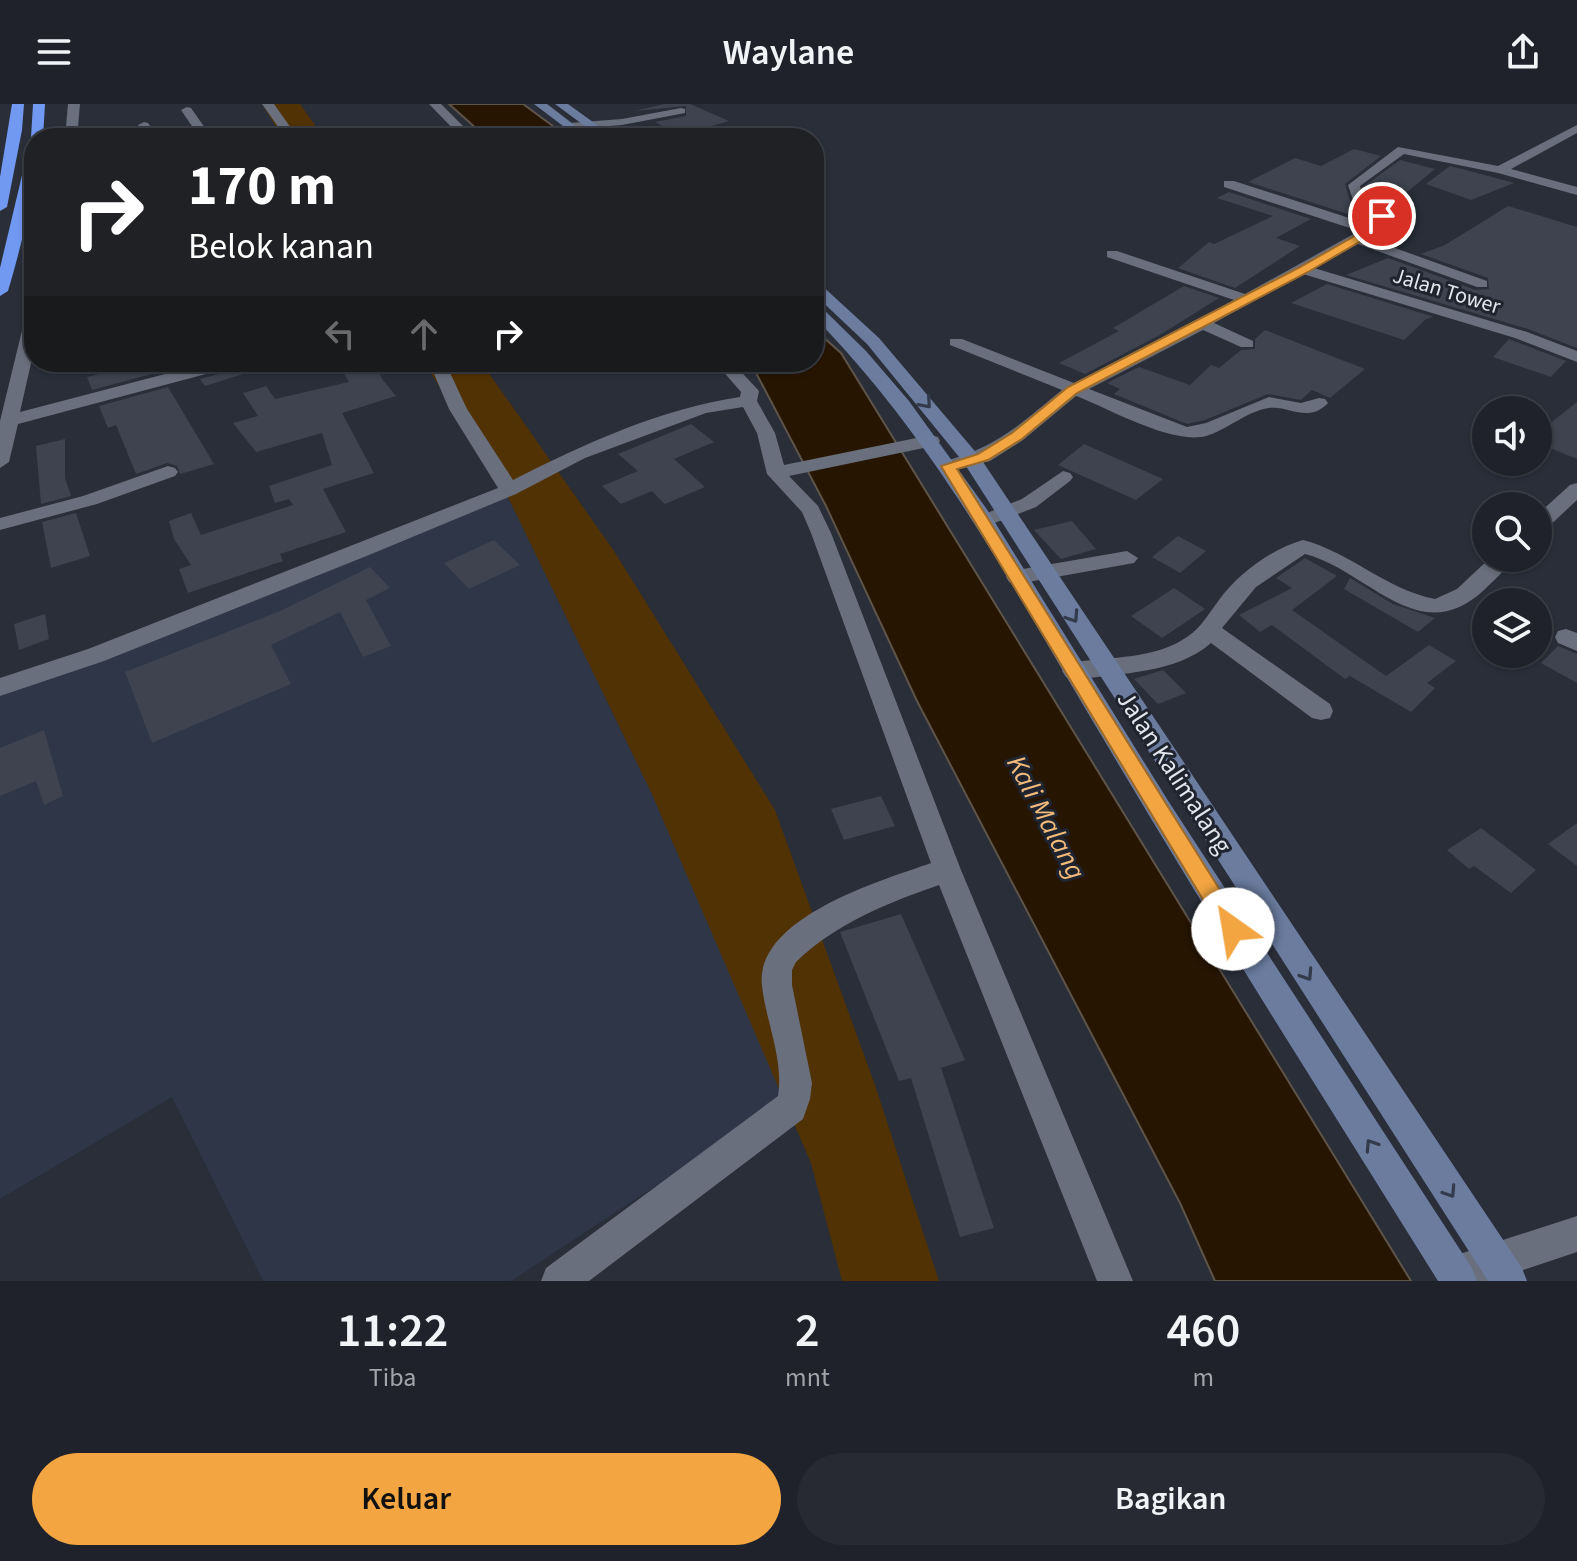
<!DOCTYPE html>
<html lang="id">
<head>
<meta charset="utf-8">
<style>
  :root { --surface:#1f222b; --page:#272a33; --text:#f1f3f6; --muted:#a1a4a9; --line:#3c3f47; --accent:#f2a541 }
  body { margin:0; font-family:"Source Sans 3",sans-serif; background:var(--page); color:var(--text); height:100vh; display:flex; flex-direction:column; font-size:30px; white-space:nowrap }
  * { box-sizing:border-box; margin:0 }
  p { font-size:26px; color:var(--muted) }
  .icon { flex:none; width:44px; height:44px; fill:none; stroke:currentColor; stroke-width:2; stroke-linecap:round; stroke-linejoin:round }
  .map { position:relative; height:1177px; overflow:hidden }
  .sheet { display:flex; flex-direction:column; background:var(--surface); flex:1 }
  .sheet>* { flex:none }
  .banner { position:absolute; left:24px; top:24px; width:800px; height:244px; border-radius:32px; box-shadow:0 2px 6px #0004,0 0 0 2px var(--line); background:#202124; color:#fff; overflow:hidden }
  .controls { position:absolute; left:1472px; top:292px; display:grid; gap:16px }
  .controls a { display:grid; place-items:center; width:80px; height:80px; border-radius:50%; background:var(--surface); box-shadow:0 2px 6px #0004,0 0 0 2px var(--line); font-size:40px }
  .pin { position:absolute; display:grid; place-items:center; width:68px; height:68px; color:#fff; margin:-34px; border:4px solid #fff; border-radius:50%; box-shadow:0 2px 8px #0007 }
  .me { position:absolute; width:88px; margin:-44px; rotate:328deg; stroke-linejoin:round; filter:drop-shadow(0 0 6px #0008) }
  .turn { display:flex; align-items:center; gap:28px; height:168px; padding:0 32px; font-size:36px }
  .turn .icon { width:104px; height:104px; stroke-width:2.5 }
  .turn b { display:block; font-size:56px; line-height:68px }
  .lanes { display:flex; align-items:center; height:76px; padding:0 32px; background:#0003; justify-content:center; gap:40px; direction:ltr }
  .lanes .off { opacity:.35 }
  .eta { display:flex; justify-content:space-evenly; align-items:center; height:136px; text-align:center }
  .eta b { font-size:48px; font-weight:600; line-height:56px }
  .button { display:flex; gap:16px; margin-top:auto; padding:16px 32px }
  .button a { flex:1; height:92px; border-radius:48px; background:var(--accent); color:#111; font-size:32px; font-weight:600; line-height:92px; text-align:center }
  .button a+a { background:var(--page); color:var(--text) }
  header { display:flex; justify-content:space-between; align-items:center; height:104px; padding:0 32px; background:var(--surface); font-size:36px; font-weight:600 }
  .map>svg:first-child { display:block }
</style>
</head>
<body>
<header><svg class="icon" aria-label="menu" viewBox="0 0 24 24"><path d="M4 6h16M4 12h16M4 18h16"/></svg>Waylane<svg class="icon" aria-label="share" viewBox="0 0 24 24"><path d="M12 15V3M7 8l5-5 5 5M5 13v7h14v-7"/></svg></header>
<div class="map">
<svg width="1577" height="1177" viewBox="0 0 1577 1177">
  <rect width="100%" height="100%" fill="#292e39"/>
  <path fill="#2e3647" d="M505,387L651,688L785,997L511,1177H263L172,993L0,1095V582Z"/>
  <g fill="#513204">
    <path d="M262,0H300L324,34H283Z"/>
    <path d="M424,258H481L614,447L775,706L875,981L939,1177H842L811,1059L651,688L505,387Z"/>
  </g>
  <g fill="#261501" stroke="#5e5448" stroke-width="2">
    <path d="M449,0H523L569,34H487Z"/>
    <path d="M814,225L841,249L1411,1177H1215L1180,1099L917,597L826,402L754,265L745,258H814Z"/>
  </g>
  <g fill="#3e434f">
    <path d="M664,0H690L729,17L712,22L739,34H684L655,18L686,12V2L635,7Z"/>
    <path d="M1354,45L1381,52L1345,80L1351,100L1365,110L1357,113L1248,78L1295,54L1321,62Z"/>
    <path d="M1400,56L1435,65L1406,89L1380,102L1366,92L1363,83Z"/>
    <path d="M1450,62L1462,65L1514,79L1471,96L1426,80Z"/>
    <path d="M1229,88L1311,115L1276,134L1300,142L1235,184L1178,164L1209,138L1214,140L1273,112L1217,94Z"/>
    <path d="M1508,102L1577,123V244L1528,225L1346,171L1388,154L1476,186L1489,185L1488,174L1421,150L1445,141Z"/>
    <path d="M1327,180L1434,213L1426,215L1404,236L1291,199Z"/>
    <path d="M1184,182L1219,194L1160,231L1085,270L1059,259L1119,227L1113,224Z"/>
    <path d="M1265,226L1365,265L1330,294L1312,286L1301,296L1268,290L1205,316L1187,320L1114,290L1120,285L1107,279L1139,263L1190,281L1211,261L1219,264L1241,246L1255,245V235Z"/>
    <path d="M1509,235L1514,237L1566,257L1551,273L1493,253Z"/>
    <path d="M148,258H153L159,268L92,286L87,273Z"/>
    <path d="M241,258H265L266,263L205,282L200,275L237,265Z"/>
    <path d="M337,258H375L382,275L396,292L342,309L374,369L323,385L346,428L280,450L283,457L188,489L179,465L191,461L174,435L169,417L191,409L201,431L293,401L289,395L275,399L269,382L332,361L322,329L256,348L233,319L258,312L243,289L266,282L275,295L349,278Z"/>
    <path d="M168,283L214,360L180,370L177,362L167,359L136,370L116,321L108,324L99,302Z"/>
    <path d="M1577,298V355L1538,339V329Z"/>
    <path d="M691,320L714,338L674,355L705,383L665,400L652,387L621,400L602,382L638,367L618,350Z"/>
    <path d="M65,335V374L71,392L41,400L36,342Z"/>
    <path d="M1084,340L1163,375L1136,396L1058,361Z"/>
    <path d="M76,409L90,452L51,464L42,418Z"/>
    <path d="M1072,417L1096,445L1061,455L1034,426Z"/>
    <path d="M1178,432L1206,447L1180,469L1152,453Z"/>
    <path d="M494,436L520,461L469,485L444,459Z"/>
    <path d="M1305,454L1337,472L1292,506L1386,572L1429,541L1456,557L1427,579L1435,584L1411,608L1350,572L1345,575L1272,521L1260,528L1239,511L1292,484L1276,474Z"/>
    <path d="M370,463L390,484L366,496L391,542L363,553L340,508L271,541L291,580L152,639L125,568L280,507Z"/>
    <path d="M1350,474L1393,500L1435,514L1418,528L1344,485Z"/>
    <path d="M1174,484L1205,505L1162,534L1131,512Z"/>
    <path d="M45,510L49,535L19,546L14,520Z"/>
    <path d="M1558,542L1577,550V579L1541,559Z"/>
    <path d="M1163,566L1186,589L1158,600L1134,575Z"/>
    <path d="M44,626L63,692L44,701L36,677L0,692V644Z"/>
    <path d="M881,692L895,722L844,736L831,705Z"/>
    <path d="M1577,719V762L1548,740Z"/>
    <path d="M1481,724L1536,766L1511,789L1474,762L1469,765L1447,746Z"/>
    <path d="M901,810L965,956L941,964L994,1124L960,1133L911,974L899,977L840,828Z"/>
  </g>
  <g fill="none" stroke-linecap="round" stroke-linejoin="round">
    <g fill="#696f7c" fill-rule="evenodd">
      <path d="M68,0H80L77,34H65Z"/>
      <path d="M262,0H274L298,34H286Z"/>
      <path d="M429,0H441L475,34H462Z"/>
      <path d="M187,3L191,4L212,34H200L181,6Z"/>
      <path d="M681,4L685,5V9L622,21L570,25L564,22L570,19L622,15Z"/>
      <path d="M144,18L148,19L159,34H147L138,21Z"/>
      <path d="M1577,21V29L1511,65L1577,83V91L1498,69L1404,50L1360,82L1363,94L1389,112L1387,119L1367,134L1487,177V183H1477L1358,140L1314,164L1527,228L1577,247V258L1515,234L1303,170L1214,219L1253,237V243H1241L1203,226L1089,285L1187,323L1206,319L1269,293L1301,299L1319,294L1325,295L1328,299C1308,320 1289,301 1269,304C1247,307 1227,326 1206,332C1172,341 1110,305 1076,292L1023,336L990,357L948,368L938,362L941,358C996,344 1019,321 1062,286L950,241V235H962L1074,279L1234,196L1107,153V147H1117L1245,190L1359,127L1224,83V77H1234L1368,120L1375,113L1354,99L1348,81L1398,43L1498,62Z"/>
      <path d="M34,205V246L20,308L211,258H238L236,262L18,320L9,358L0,364V317L26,210Z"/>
      <path d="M429,258H445L467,305L513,376C584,340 660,305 740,293L741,288L715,258H732L759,287L757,297L775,329L784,361L931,331L938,333L940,337L938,341L789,372L818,402L831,429L961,766L1133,1177H1097L939,781C887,799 835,820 796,858L792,866V881L812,979L810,995L803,1015L589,1177H541L546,1164L778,992C784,956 766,918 762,882C754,814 880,777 931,759L811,429L802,408L767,370L757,329L743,303L706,309L585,354L516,390L369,451L104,557L0,592V574L88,545L498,384L449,305Z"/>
      <path d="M168,362L175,364L178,368L175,372L97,400L0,426V414L83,392Z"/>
      <path d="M1063,367L1070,369L1073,373L1070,377L1036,403L984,423L974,417L977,413L1022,395Z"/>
      <path d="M1577,379V396L1545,426L1538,427V410L1570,381Z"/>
      <path d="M1303,436C1350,448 1387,486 1435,495L1457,485L1490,454H1514C1506,466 1494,476 1484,486C1419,547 1368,466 1305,450L1256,483L1222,524L1330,600L1333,607L1330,614L1321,616L1312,614L1211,539C1176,570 1118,569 1074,576L1066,573L1062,567L1066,561L1074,558C1110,553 1156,555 1187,533C1201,524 1209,509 1219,496C1238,470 1271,445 1303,436Z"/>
      <path d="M1127,447L1138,454L1134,459L1017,480L1009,478L1006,473L1009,468L1017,466Z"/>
      <path d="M1566,525L1577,529V547L1558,539L1555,533L1558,527Z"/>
      <path d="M1577,1112V1148L1490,1177H1439L1436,1169L1441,1156Z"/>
    </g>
    <g fill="#6b7c9f" fill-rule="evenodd">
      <path d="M534,0H547L577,23L567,25Z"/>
      <path d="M555,0H568L615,34H601Z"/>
      <path d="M814,177L819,179L879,234L979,352L1522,1164L1527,1177H1488L964,359L867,240L814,190Z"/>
      <path d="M814,199L819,201L866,247L909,297L986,404L1167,695L1472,1164L1477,1177H1438C1327,999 1214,822 1107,641C1016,490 939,340 814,213Z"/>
    </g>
    <g fill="#7199f1" fill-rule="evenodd">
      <path d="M12,0H24L22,26L7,103L0,107V73Z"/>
      <path d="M33,0H45L43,34H34V37L31,34Z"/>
      <path d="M34,42C34,92 22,140 8,187L0,192V164L28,46Z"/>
    </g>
  </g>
  <defs><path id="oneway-chevron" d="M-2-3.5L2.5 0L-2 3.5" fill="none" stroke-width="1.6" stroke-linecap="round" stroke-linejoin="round" transform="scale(2)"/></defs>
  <g stroke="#323a4b">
    <use href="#oneway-chevron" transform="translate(926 299) rotate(49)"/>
    <use href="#oneway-chevron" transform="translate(1073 513) rotate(57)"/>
    <use href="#oneway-chevron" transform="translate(1307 871) rotate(57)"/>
    <use href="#oneway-chevron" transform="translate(1371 1041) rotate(-123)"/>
    <use href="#oneway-chevron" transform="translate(1450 1088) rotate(57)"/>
  </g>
  <path fill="#f2a541" stroke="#9d6b2a" stroke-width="2" d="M1379,110H1386L1387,116L1361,137L1308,168L1077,289L1022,335L988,356L957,365L1240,818L1244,825L1240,832L1233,835L1225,832L941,362L978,350L1012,329L1068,283L1300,163L1353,133L1377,115Z"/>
  <g text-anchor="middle" stroke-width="6" stroke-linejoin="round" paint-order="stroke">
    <g font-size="22" fill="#e2e6ed" stroke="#1f242f">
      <text transform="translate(1447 186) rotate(17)" y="8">Jalan Tower</text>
    </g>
    <g font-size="26" fill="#e2e6ed" stroke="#1f242f">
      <text transform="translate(1175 668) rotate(57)" y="9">Jalan Kalimalang</text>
    </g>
    <g font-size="28" font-style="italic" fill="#f2bb7b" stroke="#1f242f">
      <text transform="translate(1047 713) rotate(62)" y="10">Kali Malang</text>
    </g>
  </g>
</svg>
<div class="controls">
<a><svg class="icon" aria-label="sound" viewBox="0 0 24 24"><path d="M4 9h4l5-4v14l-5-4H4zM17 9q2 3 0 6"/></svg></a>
<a><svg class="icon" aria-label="search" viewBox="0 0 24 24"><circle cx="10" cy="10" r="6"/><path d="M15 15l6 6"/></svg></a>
<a><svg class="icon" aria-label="layers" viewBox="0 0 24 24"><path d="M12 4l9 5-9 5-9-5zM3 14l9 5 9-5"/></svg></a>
</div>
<div class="pin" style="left:1382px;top:112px;background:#d93025"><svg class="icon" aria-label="arrive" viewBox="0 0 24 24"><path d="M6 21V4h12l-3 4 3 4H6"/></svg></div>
<svg class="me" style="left:1233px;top:825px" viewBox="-20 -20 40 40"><circle r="19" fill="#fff"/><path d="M0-13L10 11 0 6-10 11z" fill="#f2a541"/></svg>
<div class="banner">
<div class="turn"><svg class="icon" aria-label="right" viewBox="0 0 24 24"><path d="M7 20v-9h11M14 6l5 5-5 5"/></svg><div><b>170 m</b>Belok kanan</div></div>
<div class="lanes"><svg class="icon off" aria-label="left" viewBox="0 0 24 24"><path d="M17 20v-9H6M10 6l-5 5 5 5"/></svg><svg class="icon off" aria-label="ahead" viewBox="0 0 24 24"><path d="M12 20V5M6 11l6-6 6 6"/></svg><svg class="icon" aria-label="right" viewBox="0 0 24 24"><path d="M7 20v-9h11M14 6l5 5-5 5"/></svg></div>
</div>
</div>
<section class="sheet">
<div class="eta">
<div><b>11:22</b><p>Tiba</p></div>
<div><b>2</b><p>mnt</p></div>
<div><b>460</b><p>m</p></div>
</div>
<div class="button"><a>Keluar</a><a>Bagikan</a></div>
</section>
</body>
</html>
